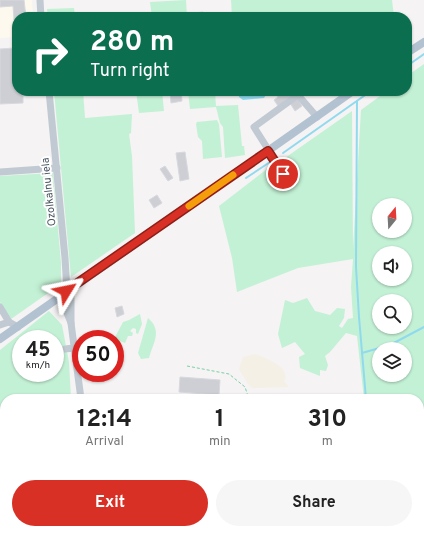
<!DOCTYPE html>
<html lang="en">
<head>
<meta charset="utf-8">
<style>
  :root { --surface:#fff; --page:#f6f6f6; --text:#222; --muted:#767676; --accent:#d93025 }
  body { margin:0; font-family:Overpass,sans-serif; background:var(--page); color:var(--text); height:100vh; display:flex; flex-direction:column; font-size:15px; white-space:nowrap }
  * { box-sizing:border-box; margin:0 }
  p { font-size:13px; color:var(--muted) }
  .icon { flex:none; width:22px; height:22px; fill:none; stroke:currentColor; stroke-width:2; stroke-linecap:round; stroke-linejoin:round }
  .map { position:relative; flex:1; overflow:hidden }
  .details { position:absolute; left:0px; top:394px; width:424px; height:140px; display:flex; flex-direction:column; background:var(--surface); border-radius:16px 16px 0 0; box-shadow:0 1px 3px #0004 }
  .details>* { flex:none }
  .hud { position:absolute; left:12px; top:12px; width:400px; height:84px; border-radius:16px; box-shadow:0 1px 3px #0004; background:#0b6e4f; color:#fff; overflow:hidden }
  .needle { width:26px; rotate:18deg }
  .buttons { position:absolute; left:372px; top:198px; display:grid; gap:8px }
  .buttons a { display:grid; place-items:center; width:40px; height:40px; border-radius:50%; background:var(--surface); box-shadow:0 1px 3px #0004; font-size:20px }
  .speed { position:absolute; left:12px; top:330px; display:flex; gap:8px; font-size:20px; font-weight:700; text-align:center }
  .speed>* { display:grid; place-content:center; width:52px; height:52px; border-radius:50%; background:var(--surface); box-shadow:0 1px 3px #0004; line-height:1 }
  .speed small { font-size:10px; font-weight:400 }
  .speed .limit { border:6px solid #d22; background:#fff; color:#111 }
  .pin { position:absolute; display:grid; place-items:center; width:34px; height:34px; color:#fff; margin:-17px; border:2px solid #fff; border-radius:50%; box-shadow:0 1px 4px #0007 }
  .me { position:absolute; width:44px; margin:-22px; rotate:55deg; stroke-linejoin:round; filter:drop-shadow(0 0 3px #0008) }
  .turn { display:flex; align-items:center; gap:14px; height:84px; padding:0 12px; font-size:18px }
  .turn .icon { width:52px; height:52px; stroke-width:2.5 }
  .turn b { display:block; font-size:28px; line-height:34px }
  .eta { display:flex; justify-content:space-evenly; align-items:center; height:68px; text-align:center }
  .eta b { font-size:24px; font-weight:700; line-height:28px }
  .primary-button { display:flex; gap:8px; margin-top:auto; padding:8px 12px }
  .primary-button a { flex:1; height:46px; border-radius:24px; background:var(--accent); color:#fff; font-size:16px; font-weight:700; line-height:46px; text-align:center }
  .primary-button a+a { background:var(--page); color:var(--text) }
  .map>svg:first-child { display:block }
</style>
</head>
<body>
<div class="map">
<svg width="424" height="534" viewBox="0 0 424 534">
  <rect width="100%" height="100%" fill="#f5f3f3"/>
  <path fill="#fdf9ef" d="M0,0H32L33,17H17V37L0,38Z"/>
  <g fill="#c3f1d5" fill-rule="evenodd">
    <path d="M186,0L187,17H152L150,2Z"/>
    <path d="M231,0H392L394,17H232Z"/>
    <path d="M74,8L75,17H48L47,9Z"/>
    <path d="M424,64V534H380L379,529H419V399H364L357,336L346,333L330,352L325,356L328,365L326,371L320,370V376L300,368L299,357L305,354L295,342L282,348L278,334L285,300L293,303L307,298L315,311L330,315L337,308L345,309L344,318L339,326L342,328L348,319L353,318L351,287L353,259L298,268L237,292L232,258L219,206L272,165L277,180L288,173L282,160L352,111L353,249L361,110L387,91H407V76ZM379,205H405V231H379ZM379,253H405V279H379ZM379,301H405V327H379ZM379,349H405V375H379Z"/>
    <path d="M54,91H83L85,118L132,114L131,133L129,134L132,156L135,233L71,277Z"/>
    <path d="M136,91H162L164,111L139,113Z"/>
    <path d="M188,91H215L216,106L238,105L242,146H244L245,155L225,158L223,127L220,123L216,107L190,109Z"/>
    <path d="M217,120L219,124L222,157L203,159L202,141L198,137L196,124L197,122Z"/>
    <path d="M53,173L61,263V284L11,319L0,302V176Z"/>
    <path d="M49,311L62,325L69,362L71,399H5V529H12V534H0V350ZM21,339H55V373H21Z"/>
    <path d="M140,314L142,324L138,334L136,333V329L133,328L130,331L133,333L132,336H128L125,343L120,341L119,348L117,347L115,339H114L123,322L129,320Z"/>
    <path d="M148,318C163,331 153,343 149,358L141,359L138,353Z"/>
  </g>
  <path fill="#f5f0e5" d="M255,354C263,357 283,364 285,374C286,377 285,379 284,381L289,387L252,388L248,384L239,369L243,357Z"/>
  <path fill="#90daee" d="M238,91H266L267,93L264,98L243,100L239,97Z"/>
  <g fill="none" stroke-linecap="round" stroke-linejoin="round">
    <g stroke="#90daee" stroke-width="2">
      <path d="M407,66L424,54"/>
      <path d="M357,101L356,267L359,317L366,399"/>
      <path d="M283,153L371,91"/>
      <path d="M246,178L270,162"/>
      <path d="M362,353L390,345L424,327"/>
      <path d="M419,513L424,511"/>
      <path d="M398,533V534"/>
    </g>
  </g>
  <g fill="#cdcfd5" stroke="#d7d9de">
    <path d="M0,0H24L26,17H17V19L14,20L13,6L0,7Z"/>
    <path d="M203,12V17H193V13Z"/>
    <path d="M17,43V91H23V103L0,104V49L14,48V44Z"/>
    <path d="M170,91H181L182,101L171,103Z"/>
    <path d="M279,91H292L290,92L293,96L278,106L274,100L278,97L276,94L279,92Z"/>
    <path d="M298,99L302,106L295,111L290,103Z"/>
    <path d="M185,152L189,179L180,181L176,153Z"/>
    <path d="M165,166L173,178L168,181L160,169Z"/>
    <path d="M157,195L162,203L154,208L149,200Z"/>
    <path d="M122,306L124,314L117,317L115,308Z"/>
    <path d="M180,377L220,380L219,395L179,392Z"/>
    <path d="M248,529H289V534H249Z"/>
    <rect x="313" y="529" width="11" height="5"/>
  </g>
  <g fill="none" stroke-linecap="round" stroke-linejoin="round">
    <path stroke="#7ad0a6" stroke-width="1" stroke-dasharray="3 2" stroke-linecap="butt" d="M187,366L229,374L245,387L249,399"/>
    <g stroke="#c1cad2" stroke-width="7">
      <path d="M40,0L41,17"/>
      <path d="M49,91L65,258L67,291L63,303L71,323"/>
      <path d="M298,95L317,117"/>
      <path d="M0,172L57,168"/>
      <path d="M283,173L254,127L298,95L296,91"/>
      <path d="M67,291L71,294V323L81,399"/>
      <path d="M0,307L9,322L18,327"/>
      <path d="M0,325L9,322"/>
      <path d="M65,349L74,348"/>
      <path d="M54,529V534"/>
      <path d="M94,529V534"/>
      <path d="M326,529V534"/>
      <path d="M174,534L219,532V534"/>
    </g>
    <g stroke="#b3c2d1" stroke-width="8">
      <path d="M407,53L424,42"/>
      <path d="M0,339L353,91"/>
    </g>
  </g>
  <g fill="none" stroke-linecap="round" stroke-linejoin="round">
    <defs>
      <path id="route" d="M66,291L268,151L283,174"/>
    </defs>
    <use href="#route" stroke="#8d1f18" stroke-width="10"/>
    <use href="#route" stroke="#d93025" stroke-width="7"/>
    <path stroke="#f59e0b" stroke-width="7" d="M189,206L233,175"/>
  </g>
  <g text-anchor="middle" stroke-width="4" stroke-linejoin="round" paint-order="stroke">
    <g font-size="11" fill="#4a5661" stroke="#fff">
      <text transform="translate(48 192) rotate(-96)" y="4">Ozolkalnu iela</text>
    </g>
  </g>
</svg>
<div class="buttons">
<a><svg class="needle" viewBox="-14 -14 28 28"><path d="M0-13l5 13h-10z" fill="#e53935"/><path d="M0 13l5-13h-10z" fill="#767676"/></svg></a>
<a><svg class="icon" aria-label="sound" viewBox="0 0 24 24"><path d="M4 9h4l5-4v14l-5-4H4zM17 9q2 3 0 6"/></svg></a>
<a><svg class="icon" aria-label="search" viewBox="0 0 24 24"><circle cx="10" cy="10" r="6"/><path d="M15 15l6 6"/></svg></a>
<a><svg class="icon" aria-label="layers" viewBox="0 0 24 24"><path d="M12 4l9 5-9 5-9-5zM3 14l9 5 9-5"/></svg></a>
</div>
<div class="speed"><div>45<small>km/h</small></div><div class="limit">50</div></div>
<div class="pin" style="left:283px;top:174px;background:#d93025"><svg class="icon" aria-label="arrive" viewBox="0 0 24 24"><path d="M6 21V4h12l-3 4 3 4H6"/></svg></div>
<svg class="me" style="left:66px;top:291px" viewBox="-20 -20 40 40"><path d="M0-17L14 15 0 8-14 15z" fill="#d93025" stroke="#fff" stroke-width="4"/></svg>
<div class="hud">
<div class="turn"><svg class="icon" aria-label="right" viewBox="0 0 24 24"><path d="M7 20v-9h11M14 6l5 5-5 5"/></svg><div><b>280 m</b>Turn right</div></div>
</div>
<section class="details">
<div class="eta">
<div><b>12:14</b><p>Arrival</p></div>
<div><b>1</b><p>min</p></div>
<div><b>310</b><p>m</p></div>
</div>
<div class="primary-button"><a>Exit</a><a>Share</a></div>
</section>
</div>
</body>
</html>
